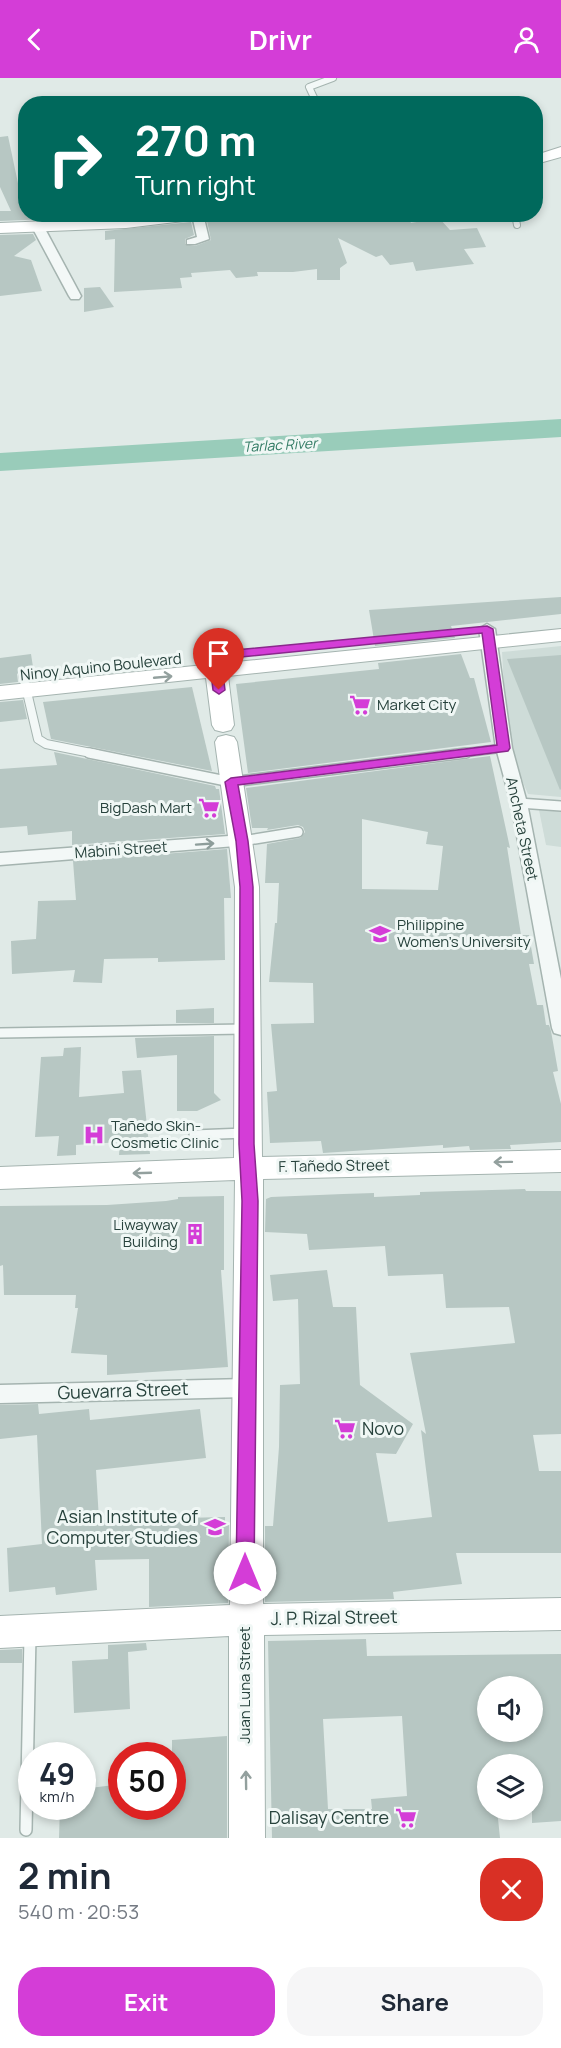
<!DOCTYPE html>
<html lang="en">
<head>
<meta charset="utf-8">
<style>
  :root { --surface:#fff; --page:#f6f6f7; --text:#1f2937; --muted:#747a83; --accent:#d43dd7 }
  body { margin:0; font-family:Manrope,sans-serif; background:var(--page); color:var(--text); height:100vh; display:flex; flex-direction:column; font-size:22px; white-space:nowrap }
  * { box-sizing:border-box; margin:0 }
  p { font-size:20px; color:var(--muted) }
  .icon { flex:none; width:33px; height:33px; fill:none; stroke:currentColor; stroke-width:2; stroke-linecap:round; stroke-linejoin:round }
  .map { position:relative; height:1760px; overflow:hidden }
  .sheet { display:flex; flex-direction:column; background:var(--surface); flex:1 }
  .sheet>* { flex:none }
  .top-card { position:absolute; left:18px; top:18px; width:525px; height:126px; border-radius:24px; box-shadow:0 3px 9px #0003; background:#00695c; color:#fff; overflow:hidden }
  .fabs { position:absolute; left:477px; top:1598px; display:grid; gap:12px }
  .fabs a { display:grid; place-items:center; width:66px; height:66px; border-radius:50%; background:var(--surface); box-shadow:0 3px 9px #0003; font-size:30px }
  .speed { position:absolute; left:18px; top:1664px; display:flex; gap:12px; font-size:30px; font-weight:700; text-align:center }
  .speed>* { display:grid; place-content:center; width:78px; height:78px; border-radius:50%; background:var(--surface); box-shadow:0 3px 9px #0003; line-height:1 }
  .speed small { font-size:15px; font-weight:400 }
  .speed .limit { border:9px solid #d22; background:#fff; color:#111 }
  .pin { position:absolute; display:grid; place-items:center; width:51px; height:51px; color:#fff; margin:-62px -26px; border-radius:50% 50% 50% 0; rotate:-45deg; box-shadow:0 0 6px #0007 }
  .pin .icon { rotate:45deg }
  .me { position:absolute; width:66px; margin:-33px; rotate:0deg; stroke-linejoin:round; filter:drop-shadow(0 0 4px #0008) }
  .turn { display:flex; align-items:center; gap:21px; height:126px; padding:0 18px; font-size:27px }
  .turn .icon { width:78px; height:78px; stroke-width:2.5 }
  .turn b { display:block; font-size:42px; line-height:51px }
  .round { display:grid; place-items:center; flex:none; width:63px; height:63px; border-radius:24px; background:var(--page) }
  .overview { display:flex; align-items:center; justify-content:space-between; height:102px; padding:0 18px }
  h1 { font-size:36px; font-weight:700; line-height:45px }
  .action { display:flex; gap:12px; margin-top:auto; padding:12px 18px }
  .action a { flex:1; height:69px; border-radius:24px; background:var(--accent); color:#fff; font-size:24px; font-weight:700; line-height:69px; text-align:center }
  .action a+a { background:var(--page); color:var(--text) }
  header { display:flex; justify-content:space-between; align-items:center; height:78px; padding:0 18px; background:var(--accent); color:#fff; font-size:27px; font-weight:700 }
  .map>svg:first-child { display:block }
</style>
</head>
<body>
<header><svg class="icon" aria-label="back" viewBox="0 0 24 24"><path d="M15 5l-7 7 7 7"/></svg>Drivr<svg class="icon" aria-label="person" viewBox="0 0 24 24"><circle cx="12" cy="8" r="4"/><path d="M4 21q1-7 8-7t8 7"/></svg></header>
<div class="map">
<svg width="561" height="1760" viewBox="0 0 561 1760">
  <rect width="100%" height="100%" fill="#e0eae7"/>
  <g fill="#cedcd8">
    <path d="M561,568V719L528,716L507,668L502,574Z"/>
    <path d="M539,732L561,733V769L546,767Z"/>
  </g>
  <g fill="none" stroke-linecap="round" stroke-linejoin="round">
    <path fill="#99ccba" fill-rule="evenodd" d="M561,341V359L0,393V375Z"/>
  </g>
  <g fill="#b7c7c3" fill-rule="evenodd">
    <path d="M8,58L19,110L26,109V136H51L49,141L0,143V133H11L0,109V59Z"/>
    <path d="M280,136H406L411,145L439,140L450,152L477,150L486,169L464,171L474,186L416,193L413,184L390,187L382,177L376,179L338,160L347,185L340,190V202H317V191L293,194H257L258,198L236,200L230,192L191,195L192,199L180,200L182,210L114,214L115,161L105,162V153L191,144L194,157L185,161V166L195,168L211,162L207,143Z"/>
    <path d="M33,156L36,162L14,178L31,182L42,213L0,218V157Z"/>
    <path d="M100,209L114,229L84,234V210Z"/>
    <path d="M561,519V536L451,548L455,560L375,568L369,532Z"/>
    <path d="M31,576L35,602L30,603L28,593L22,591L17,596L18,604L0,606V580Z"/>
    <path d="M461,576L470,600H474L491,664L248,695L236,606L379,591L378,585Z"/>
    <path d="M561,577V711L560,712L507,581Z"/>
    <path d="M192,609L212,693L51,661L43,624Z"/>
    <path d="M23,622L27,641L0,644V624Z"/>
    <path d="M54,674L215,708L216,711H219L225,756L72,767V753L28,757L27,748L0,750V691L57,687Z"/>
    <path d="M490,678L510,770L507,769L521,857H529L534,886H529L537,927H543L546,947H549L551,953L558,993L553,994L561,1026V1064L510,1067L511,1071H506L470,1072L469,1068L443,1070V1067L323,1075L321,1063L270,1065L267,1014L277,1013L271,946L314,945L313,905L269,904L275,845H277L279,805H265L267,766L300,760L305,754L303,749L298,747L267,752L268,750H252L246,710ZM362,741L428,754L426,766L443,768L438,812L362,811Z"/>
    <path d="M227,771L231,820H224L225,882L158,884V880L104,881L102,905L73,904L75,892L12,896L11,863L36,861L38,823L76,822L73,783Z"/>
    <path d="M214,930V945H176V932Z"/>
    <path d="M214,958V1015L221,1022L197,1033H177V977L137,980L135,960Z"/>
    <path d="M81,969L79,1019L124,1015L122,993L141,992L150,1076L119,1077L120,1064L76,1067V1077L57,1078L59,1058L35,1059L41,979L63,978L64,970Z"/>
    <path d="M525,1111L526,1113H561V1356L533,1357L539,1393H561V1475H456L462,1506L393,1514L394,1521L265,1524V1448H273L279,1369L280,1307L300,1306L298,1221L273,1223L270,1197L327,1192L333,1229H356L360,1307L413,1346L396,1376L376,1375L388,1444L432,1439L421,1352L426,1356L410,1275L515,1265L509,1229L446,1230L443,1196L388,1198L385,1168L309,1172L307,1156L265,1154L266,1121L271,1119L343,1116L374,1115V1119L420,1117V1114Z"/>
    <path d="M224,1118V1192H221L228,1289L107,1297V1277L71,1275L78,1230H75L76,1217H4L3,1187L0,1188V1128L107,1127L166,1123L178,1121V1119Z"/>
    <path d="M38,1326L39,1336L89,1331L90,1342L200,1331L206,1380L96,1392L99,1442L225,1439V1446H229L228,1525L149,1529V1481L95,1482L97,1512L56,1517L55,1509L9,1514L7,1470L42,1466L37,1357L0,1361V1327Z"/>
    <path d="M366,1561L367,1578L561,1576V1743L532,1745V1686H488V1731H497L500,1760H272L268,1563ZM488,1608H532V1653H488ZM402,1638L407,1718L371,1721L372,1731H328L323,1641Z"/>
    <path d="M146,1565L147,1572L128,1574L130,1631L74,1635L72,1583L108,1581V1567Z"/>
    <path d="M22,1571V1585H0V1572Z"/>
    <path d="M227,1658V1760H59L60,1728H82V1711L122,1706V1728H172V1662Z"/>
  </g>
  <g fill="none" stroke-linecap="round" stroke-linejoin="round">
    <defs>
      <g id="lane-far3">
        <path d="M317,26L309,9L333,0"/>
        <path d="M515,136L517,147"/>
      </g>
      <g id="lane-far2">
        <path d="M23,597L38,661L46,666L96,676"/>
        <path d="M454,676L504,670"/>
      </g>
      <g id="lane-far1">
        <path d="M89,675L231,704L466,675"/>
        <path d="M519,725L561,728"/>
        <path d="M242,763L298,754"/>
        <path d="M0,955L245,951"/>
        <path d="M194,1057L245,1055"/>
      </g>
      <path id="lane" d="M26,1752L30,1558"/>
      <g id="street">
        <path d="M203,136L209,161L195,166H187V162L197,159L192,137Z"/>
        <path d="M38,146L44,149L81,218L79,221H71L69,218L32,149Z"/>
        <path d="M487,546L495,551L512,670L527,725L561,901V957L554,955L552,950L511,725L496,670L479,551Z"/>
        <path d="M242,757L248,759L250,763L248,767L0,787V775Z"/>
        <path d="M246,1301L254,1303L257,1310L254,1317L246,1319L0,1325V1307Z"/>
      </g>
      <g id="secondary">
        <path d="M561,69V79L536,86V77Z"/>
        <path d="M156,136H208L200,141L126,150L0,155V145L126,140Z"/>
        <path d="M561,551V563L228,598L234,647L231,652L223,654L215,652L212,647L206,600L0,622V608L204,587L203,578L206,573L214,572L222,573L226,585Z"/>
        <path d="M226,657L234,659L237,664L259,809L262,1079L561,1072V1094L263,1101V1526L561,1520V1552L264,1557L265,1760H229V1558L0,1570V1538L230,1527L235,1102L0,1111V1089L234,1080L235,809L215,664L218,659Z"/>
      </g>
    </defs>
    <use href="#lane-far3" stroke="#a5b4b0" stroke-width="8"/>
    <use href="#lane-far2" stroke="#a5b4b0" stroke-width="10"/>
    <use href="#lane-far1" stroke="#a5b4b0" stroke-width="12"/>
    <use href="#lane" stroke="#a5b4b0" stroke-width="14"/>
    <use href="#street" stroke="#a5b4b0" stroke-width="3"/>
    <use href="#secondary" stroke="#a5b4b0" stroke-width="2"/>
    <use href="#lane-far3" stroke="#f3f8f7" stroke-width="6"/>
    <use href="#lane-far2" stroke="#f3f8f7" stroke-width="8"/>
    <use href="#lane-far1" stroke="#f3f8f7" stroke-width="9"/>
    <use href="#lane" stroke="#f3f8f7" stroke-width="11"/>
    <use href="#street" fill="#f3f8f7" fill-rule="evenodd"/>
    <use href="#secondary" fill="#fff" fill-rule="evenodd"/>
  </g>
  <defs><path id="oneway-shaft" d="M-6 0H5M1.5-3L5.5 0L1.5 3" fill="none" stroke-width="1.6" stroke-linecap="round" stroke-linejoin="round" transform="scale(1.5)"/></defs>
  <g stroke="#93a09e">
    <use href="#oneway-shaft" transform="translate(163 599) rotate(-5)"/>
    <use href="#oneway-shaft" transform="translate(503 1084) rotate(179)"/>
    <use href="#oneway-shaft" transform="translate(142 1095) rotate(178)"/>
    <use href="#oneway-shaft" transform="translate(246 1702) rotate(-91)"/>
  </g>
  <use stroke="#8d9d9a" href="#oneway-shaft" transform="translate(205 766) rotate(-4)"/>
  <path fill="#d43dd7" stroke="#8a288c" stroke-width="1.5" d="M487,548L493,551L510,670L508,673L238,707L248,763L253,809L254,1066L258,1123L254,1495L251,1501L245,1503L238,1501L236,1495L242,1123L239,1066L240,809L236,763L225,704L231,700L497,667L482,555L221,581L225,612L219,616L213,612L209,578L214,574Z"/>
  <defs>
    <symbol id="supermarket-bare" viewBox="-9 -9 18 18"><path d="M-6-5.5h2.5l.6 2H6L4.5 2H-2.5L-4.4-4H-6ZM-1.5 3.2a1.3 1.3 0 1 0 .1 0ZM3 3.2a1.3 1.3 0 1 0 .1 0Z" fill="#d43dd7" stroke="#f0f7f5" stroke-width="2.5" paint-order="stroke"/></symbol>
    <symbol id="school-bare" viewBox="-9 -9 18 18"><path d="M0-5L7-2L0 1L-7-2ZM-4 1L0 2.5L4 1V4Q0 6-4 4Z" fill="#d43dd7" stroke="#f0f7f5" stroke-width="2.5" paint-order="stroke"/></symbol>
    <symbol id="hospital-bare" viewBox="-9 -9 18 18"><path d="M-5-5h3v3.5h4V-5h3V5h-3V1.5h-4V5h-3Z" fill="#d43dd7" stroke="#f0f7f5" stroke-width="2.5" paint-order="stroke"/></symbol>
    <symbol id="building-bare" viewBox="-9 -9 18 18"><path d="M-4-6H4V6H1V3H-1V6H-4ZM-2.5-4.3h1.7v1.8h-1.7ZM.8-4.3h1.7v1.8H.8ZM-2.5-1h1.7V.8h-1.7ZM.8-1h1.7V.8H.8Z" fill="#d43dd7" stroke="#f0f7f5" stroke-width="2.5" paint-order="stroke"/></symbol>
    <symbol id="university-bare" viewBox="-9 -9 18 18"><path d="M0-5L7-2L0 1L-7-2ZM-4 1L0 2.5L4 1V4Q0 6-4 4Z" fill="#d43dd7" stroke="#f0f7f5" stroke-width="2.5" paint-order="stroke"/></symbol>
  </defs>
  <g fill-rule="evenodd">
    <use href="#supermarket-bare" x="345" y="612" width="30" height="30"/>
    <use href="#supermarket-bare" x="194" y="715" width="30" height="30"/>
    <use href="#school-bare" x="365" y="841" width="30" height="30"/>
    <use href="#hospital-bare" x="79" y="1042" width="30" height="30"/>
    <use href="#building-bare" x="180" y="1141" width="30" height="30"/>
    <use href="#supermarket-bare" x="330" y="1336" width="30" height="30"/>
    <use href="#university-bare" x="200" y="1434" width="30" height="30"/>
    <use href="#supermarket-bare" x="391" y="1725" width="30" height="30"/>
  </g>
  <g text-anchor="middle" stroke-width="6" stroke-linejoin="round" paint-order="stroke">
    <g font-size="14" font-style="italic" fill="#2f7962" stroke="#f0f7f5">
      <text transform="translate(280 367) rotate(-3)" y="5">Tarlac River</text>
    </g>
    <g font-size="15" fill="#27423c" stroke="#f0f7f5">
      <text transform="translate(101 589) rotate(-6)" y="5">Ninoy Aquino Boulevard</text>
      <text transform="translate(522 751) rotate(78)" y="5">Ancheta Street</text>
      <text transform="translate(121 772) rotate(-4)" y="5">Mabini Street</text>
      <text transform="translate(334 1088) rotate(-1)" y="5">F. Tañedo Street</text>
      <text transform="translate(245 1607) rotate(-90)" y="5">Juan Luna Street</text>
    </g>
    <g font-size="15" fill="#27423c" stroke="#f0f7f5" text-anchor="start">
      <text x="377" y="632">Market City</text>
      <text x="192" y="735" text-anchor="end">BigDash Mart</text>
      <text x="397" y="852">Philippine<tspan x="397" dy="17">Women's University</tspan></text>
      <text x="111" y="1053">Tañedo Skin-<tspan x="111" dy="17">Cosmetic Clinic</tspan></text>
      <text x="178" y="1152" text-anchor="end">Liwayway<tspan x="178" dy="17">Building</tspan></text>
    </g>
    <g font-size="18" fill="#27423c" stroke="#f0f7f5">
      <text transform="translate(123 1313) rotate(-2)" y="6">Guevarra Street</text>
      <text transform="translate(334 1540) rotate(-1)" y="6">J. P. Rizal Street</text>
    </g>
    <g font-size="18" fill="#27423c" stroke="#f0f7f5" text-anchor="end">
      <text x="362" y="1357" text-anchor="start">Novo</text>
      <text x="198" y="1445">Asian Institute of<tspan x="198" dy="21">Computer Studies</tspan></text>
      <text x="389" y="1746">Dalisay Centre</text>
    </g>
  </g>
</svg>
<div class="fabs">
<a><svg class="icon" aria-label="sound" viewBox="0 0 24 24"><path d="M4 9h4l5-4v14l-5-4H4zM17 9q2 3 0 6"/></svg></a>
<a><svg class="icon" aria-label="layers" viewBox="0 0 24 24"><path d="M12 4l9 5-9 5-9-5zM3 14l9 5 9-5"/></svg></a>
</div>
<div class="speed"><div>49<small>km/h</small></div><div class="limit">50</div></div>
<div class="pin" style="left:219px;top:612px;background:#d93025"><svg class="icon" aria-label="arrive" viewBox="0 0 24 24"><path d="M6 21V4h12l-3 4 3 4H6"/></svg></div>
<svg class="me" style="left:245px;top:1495px" viewBox="-20 -20 40 40"><circle r="19" fill="#fff"/><path d="M0-13L10 11 0 6-10 11z" fill="#d43dd7"/></svg>
<div class="top-card">
<div class="turn"><svg class="icon" aria-label="right" viewBox="0 0 24 24"><path d="M7 20v-9h11M14 6l5 5-5 5"/></svg><div><b>270 m</b>Turn right</div></div>
</div>
</div>
<section class="sheet">
<div class="overview"><div><h1>2 min</h1><p>540 m · 20:53</p></div><a class="round" style="background:#d93025;color:#fff"><svg class="icon" aria-label="close" viewBox="0 0 24 24"><path d="M6 6l12 12M18 6L6 18"/></svg></a></div>
<div class="action"><a>Exit</a><a>Share</a></div>
</section>
</body>
</html>
